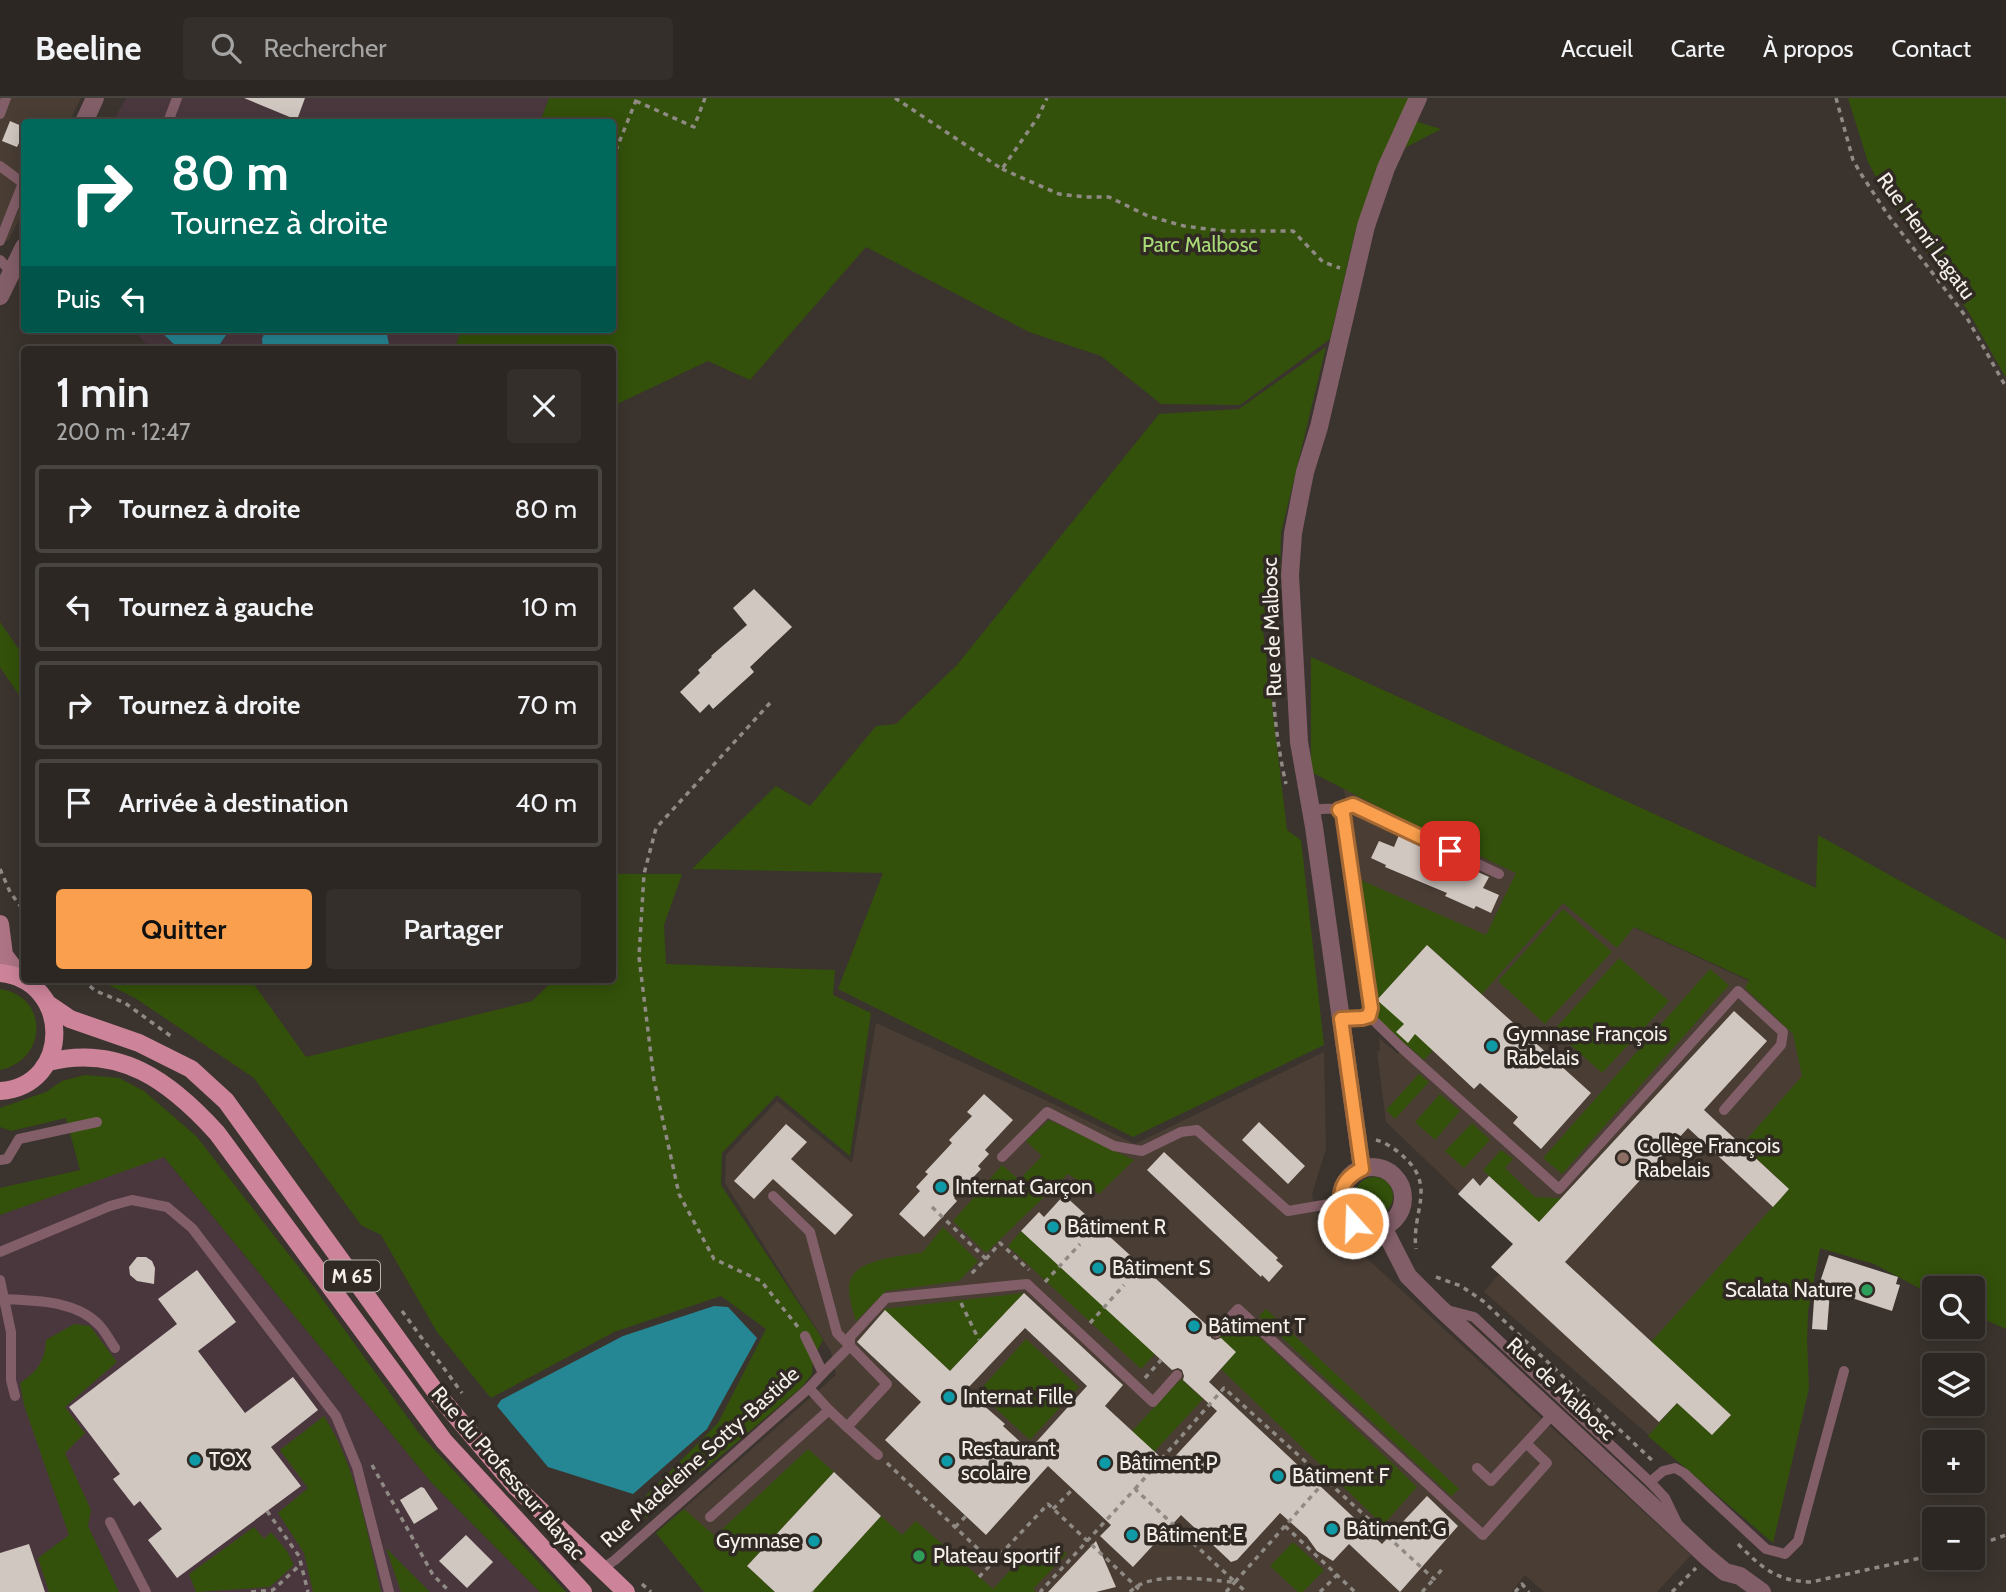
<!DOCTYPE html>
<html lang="fr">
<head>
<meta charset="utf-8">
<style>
  :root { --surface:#2c2722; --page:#342f2a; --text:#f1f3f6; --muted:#a6a5a5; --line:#484440; --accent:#f99f4d }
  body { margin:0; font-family:Cabin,sans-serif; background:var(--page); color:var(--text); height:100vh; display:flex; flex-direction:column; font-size:26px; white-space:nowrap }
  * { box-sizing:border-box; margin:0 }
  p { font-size:23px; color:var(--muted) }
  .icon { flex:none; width:38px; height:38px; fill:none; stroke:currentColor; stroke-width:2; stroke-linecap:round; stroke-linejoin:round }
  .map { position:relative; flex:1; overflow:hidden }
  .drawer { position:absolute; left:21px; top:248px; width:595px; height:637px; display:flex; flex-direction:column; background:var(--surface); border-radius:7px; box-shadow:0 4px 18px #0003,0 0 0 2px var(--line) }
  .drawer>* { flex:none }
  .top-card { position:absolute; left:21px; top:21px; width:595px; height:214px; border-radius:7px; box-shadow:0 4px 18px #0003,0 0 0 2px var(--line); background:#00695c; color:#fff; overflow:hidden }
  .fabs { position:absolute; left:1922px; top:1178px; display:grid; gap:14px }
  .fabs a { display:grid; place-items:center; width:63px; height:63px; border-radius:7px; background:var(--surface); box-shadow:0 4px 18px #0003,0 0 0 2px var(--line); font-size:35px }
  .pin { position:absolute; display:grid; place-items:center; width:60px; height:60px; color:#fff; margin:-30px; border-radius:14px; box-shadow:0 4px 10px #0006 }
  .me { position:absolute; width:77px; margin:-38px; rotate:340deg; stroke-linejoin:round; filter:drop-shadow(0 0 5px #0008) }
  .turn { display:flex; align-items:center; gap:24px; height:147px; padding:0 35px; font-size:32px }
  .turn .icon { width:91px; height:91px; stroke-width:2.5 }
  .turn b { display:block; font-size:49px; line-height:60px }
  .then { display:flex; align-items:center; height:66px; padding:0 35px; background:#0003; gap:14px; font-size:26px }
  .round { display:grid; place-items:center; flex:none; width:74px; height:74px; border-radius:7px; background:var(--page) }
  .summary { display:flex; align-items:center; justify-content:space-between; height:119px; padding:0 35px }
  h1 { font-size:42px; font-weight:600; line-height:52px }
  .button { display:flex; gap:14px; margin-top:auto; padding:14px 35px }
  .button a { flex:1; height:80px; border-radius:7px; background:var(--accent); color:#111; font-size:28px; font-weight:600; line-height:80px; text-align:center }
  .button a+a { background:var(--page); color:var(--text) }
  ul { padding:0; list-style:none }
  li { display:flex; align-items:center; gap:21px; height:88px; margin:0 14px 10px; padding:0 21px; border:4px solid var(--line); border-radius:7px }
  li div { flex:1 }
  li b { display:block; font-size:26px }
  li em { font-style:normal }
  header { display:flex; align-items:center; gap:42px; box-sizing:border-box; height:98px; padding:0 35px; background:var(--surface); border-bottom:2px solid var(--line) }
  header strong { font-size:33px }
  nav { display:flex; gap:38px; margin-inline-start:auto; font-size:24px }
  .search { width:490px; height:63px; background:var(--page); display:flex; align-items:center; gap:18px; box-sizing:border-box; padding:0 24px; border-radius:7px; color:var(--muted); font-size:26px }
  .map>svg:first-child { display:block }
</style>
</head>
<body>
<header>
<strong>Beeline</strong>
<div class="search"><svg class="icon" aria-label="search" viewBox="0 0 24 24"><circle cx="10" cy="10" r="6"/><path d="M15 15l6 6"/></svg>Rechercher</div>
<nav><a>Accueil</a><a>Carte</a><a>À propos</a><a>Contact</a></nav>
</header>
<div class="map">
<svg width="2006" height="1494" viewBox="0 0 2006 1494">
  <rect width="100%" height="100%" fill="#3b342e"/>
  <g fill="#493d34">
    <path d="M0,0H81L69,24H24V113L8,143L0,139Z"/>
    <path d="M1344,690L1414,727L1821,917L1820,1150L1808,1213L1807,1244L1809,1290L1773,1445L1484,1194L1499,1176L1491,1169L1502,1157L1516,1170L1526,1158L1386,1024L1377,954L1380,952L1379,940L1398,956L1406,948L1377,921Z"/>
    <path d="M876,925L1041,1000L1135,1046L1324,954L1326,1051L1312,1096L1315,1113L1691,1457L1657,1494H1544L1525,1477L1511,1494H704L656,1435L836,1277L831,1254L725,1085L726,1057L777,1003L852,1065Z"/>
  </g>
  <g fill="#4a373e">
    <path d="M126,0H549L540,24H113Z"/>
    <path d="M133,231H462L454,252H151Z"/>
    <path d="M163,1058L431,1384L540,1494H0V1117Z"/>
  </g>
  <g fill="#33510a">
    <path d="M549,0H1410L1401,19L1441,31L1380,63L1355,134L1330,241L1240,307L1161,306L1101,258L1029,234L866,149L750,282L708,263L613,308L612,252H454L462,231H612V24H540Z"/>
    <path d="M1848,0H2006V280L1968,213L1885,96L1868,64Z"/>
    <path d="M1326,249L1281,435L1279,522L1263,532L1287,732L1301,742L1324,947L1133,1039L838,891L883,775L692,771L776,688L810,708L876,628L896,626L957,567L1159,316L1239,311Z"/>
    <path d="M0,524L24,559V604L0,569Z"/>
    <path d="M1311,559L1816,790L1818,737L2006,842V1231L1972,1216V1190H1934V1198L1874,1166L1820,1150L1808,1213L1807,1244L1809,1290L1773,1445L1648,1338L1677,1305L1712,1337L1731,1317L1651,1244L1789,1091L1742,1047L1802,978L1793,936L1745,890L1749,882L1634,829L1617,850L1563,805L1482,896L1427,847L1378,901L1433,952L1424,962L1377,921L1356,780L1486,837L1516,775L1414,727L1311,674Z"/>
    <path d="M613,776H682L664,827L666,866L835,872L833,897L871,915L850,1058L777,997L722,1055L721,1087L823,1242L813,1260L812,1276L802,1289L712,1365L699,1375L698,1374L647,1420L634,1410L718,1325L766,1231L721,1198L614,1234L491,1300L437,1234L381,1137L361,1127L254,980L135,900L99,882H251L306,959L532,903L554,882H612Z"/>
    <path d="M1563,811L1612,854L1545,926L1498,883Z"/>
    <path d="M1619,860L1669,903L1602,975L1554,932Z"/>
    <path d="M1710,871L1729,887L1562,1076L1543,1060Z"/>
    <path d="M0,891C49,898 48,962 0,972Z"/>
    <path d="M1419,976L1429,984L1395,1021L1386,1012Z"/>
    <path d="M85,977L119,980L144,993L196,1038L308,1181L418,1334L566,1494H540L431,1384L164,1059L0,1117V1090L80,1072L66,1020L11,1033L0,1029V1010L46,994L62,983Z"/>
    <path d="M1440,996L1460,1013L1435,1042L1415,1024Z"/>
    <path d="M1049,1022L1134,1062L1099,1096L1068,1076L986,1155L953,1123L1002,1067L1019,1082L1042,1058L1026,1043Z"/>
    <path d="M1472,1025L1490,1042L1464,1070L1445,1053Z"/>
    <path d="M1501,1052L1513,1061L1505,1070L1535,1099L1561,1100L1530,1134V1116L1483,1072Z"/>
    <circle cx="1374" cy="1098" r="19"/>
    <path d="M1090,1120L1104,1133L1066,1174L1096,1202L1134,1161L1149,1173L1111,1215L1155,1256L1141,1271L1008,1148L1021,1133L1052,1161Z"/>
    <path d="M943,1129L978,1163L959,1183L886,1193L856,1223C853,1213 849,1201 849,1190C849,1160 901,1159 923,1154Z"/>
    <path d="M1024,1195L950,1273L883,1211Z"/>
    <path d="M1266,1211L1459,1391L1451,1398L1259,1218Z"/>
    <path d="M74,1226L90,1228L117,1264L65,1309L85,1335L65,1355L91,1412L88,1428L119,1494H49L38,1460L69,1437L24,1307L20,1285C37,1274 45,1263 46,1242Z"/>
    <path d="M1237,1231L1254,1234L1417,1389L1383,1427L1221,1271L1236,1254L1218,1238L1226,1233Z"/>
    <path d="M1026,1241L1079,1289L1030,1342L978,1294Z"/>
    <path d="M1181,1281L1203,1301L1154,1354L1132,1333Z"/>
    <path d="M324,1318C357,1369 367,1436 381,1494H313L304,1455L278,1415L308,1390L280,1352Z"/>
    <path d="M808,1351L834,1374L747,1468L775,1494H704L656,1435L684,1411L715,1438Z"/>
    <path d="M881,1418L902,1437L916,1423L993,1491L1015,1467L1035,1465L1046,1451H1061L1067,1456L1033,1491L1036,1494H811Z"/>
    <path d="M254,1429L264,1441L271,1434L287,1453L294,1467L270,1489L196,1494L189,1476Z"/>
    <path d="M1293,1444L1324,1472L1303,1494H1298L1270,1468Z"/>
    <path d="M386,1450L430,1494H401Z"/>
  </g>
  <g fill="#258794">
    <path d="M158,231H230L216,252H180Z"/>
    <path d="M266,231H386L390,252H263L262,241Z"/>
    <path d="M714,1208L728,1209L757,1240L707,1331L633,1396L548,1369L497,1308L501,1302L623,1238Z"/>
  </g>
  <g fill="#d1c7c1" fill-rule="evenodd">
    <path d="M244,0H305L297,22Z"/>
    <path d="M10,23L24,29V44L20,43L17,49L2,43Z"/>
    <path d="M754,491L792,529L750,569L754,574L713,611L709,606L700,615L680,594L700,575L698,572L712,559L711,558L747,527L733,510Z"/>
    <path d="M1399,737L1428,751L1423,763L1455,777L1460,766L1489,779L1483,790L1499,797L1491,815L1476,808L1474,811L1445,798L1447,795L1385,769L1386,767L1371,760L1379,743L1394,749Z"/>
    <path d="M1427,847L1591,995L1541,1051L1513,1025L1518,1019L1480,985L1474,991L1415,936L1408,945L1396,934L1404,926L1377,902Z"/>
    <path d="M1734,913L1767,943L1704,1012L1789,1091L1773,1109L1688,1030L1565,1164L1731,1317L1712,1337L1677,1305L1659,1324L1499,1176L1491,1169L1513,1146L1458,1096L1473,1080L1480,1088L1489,1078L1539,1124Z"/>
    <path d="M984,996L1013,1022L985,1052L989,1056L978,1068L981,1071L954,1100L957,1103L924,1139L899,1116L920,1093L916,1089L928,1076L925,1074L952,1045L949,1042L972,1018L967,1014Z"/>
    <path d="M1259,1024L1305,1068L1288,1086L1242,1042Z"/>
    <path d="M786,1026L807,1044L791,1061L853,1117L835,1137L773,1081L754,1101L734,1083Z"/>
    <path d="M1164,1054L1278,1160L1276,1162L1283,1168L1269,1184L1262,1177L1261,1179L1147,1072Z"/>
    <path d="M1064,1097L1210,1230L1211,1240L1215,1242L1221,1240L1236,1254L1209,1284L1382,1446L1427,1398L1458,1428L1400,1494L1349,1446L1333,1463L1317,1453L1307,1439L1280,1415L1237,1462L1231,1464L1181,1417L1133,1469L1100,1438L1111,1427L1048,1368L986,1437L885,1342L921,1304L857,1244L885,1212L950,1273L1024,1195L1123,1287L1105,1308L1168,1366L1217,1313L1183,1282L1184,1278L1182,1272L1178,1270L1172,1272L1021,1133L1039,1114L1044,1119ZM1025,1230L1087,1288L1029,1352L1003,1328L1005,1326L966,1292Z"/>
    <path d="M1829,1157L1898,1179L1896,1186L1900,1187L1892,1213L1830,1193L1827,1232L1812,1231L1814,1202Z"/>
    <path d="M137,1159H146L152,1163L155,1170L154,1186L137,1183L130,1177L129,1169Z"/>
    <path d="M197,1172L236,1224L198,1253L245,1315L293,1279L318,1312L271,1349L301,1388L177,1480L148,1442L162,1431L140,1403L134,1408L113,1381L120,1376L69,1309L177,1226L158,1201Z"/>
    <path d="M834,1374L881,1418L812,1494H775L747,1468Z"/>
    <path d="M421,1389L424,1390L438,1411L414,1426L400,1402Z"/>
    <path d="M466,1437L493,1464L467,1490L439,1463Z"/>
    <path d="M1096,1443L1116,1489L1096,1494H1048Z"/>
    <path d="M29,1446L45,1494H0V1455Z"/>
  </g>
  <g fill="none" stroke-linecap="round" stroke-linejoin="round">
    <g stroke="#908a85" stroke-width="3.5" stroke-dasharray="5 5" stroke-linecap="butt">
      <path d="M895,0L1002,71L1038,19L1047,0"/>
      <path d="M1836,0L1853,62L1861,76L1888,117L1967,220L2006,289"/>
      <path d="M636,3L694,29L705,0"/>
      <path d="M612,62L637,0"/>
      <path d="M1002,71L1059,96L1085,99H1109L1148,118L1184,128L1223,133H1293L1323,164L1340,170"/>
      <path d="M1276,538H1272C1271,586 1275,639 1286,686"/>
      <path d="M770,605L656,730L644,776L639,859L654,982L679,1096L714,1161L761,1183L798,1229"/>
      <path d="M0,771L10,794L24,813"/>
      <path d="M82,882L96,893L125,905L172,939"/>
      <path d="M1376,1042C1385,1044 1397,1052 1404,1059C1437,1089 1411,1114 1416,1151"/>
      <path d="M932,1109L986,1161L971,1176"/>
      <path d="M986,1161L1000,1145L1029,1172"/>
      <path d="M1436,1179L1461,1188L1483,1203L1655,1365"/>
      <path d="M1045,1184L1080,1146"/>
      <path d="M961,1205L979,1242"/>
      <path d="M402,1213L462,1295"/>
      <path d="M1090,1225L1124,1187"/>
      <path d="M1145,1280L1161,1262"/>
      <path d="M887,1365L992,1464"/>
      <path d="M372,1367L433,1477L450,1494"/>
      <path d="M1135,1391L1224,1290L1326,1382"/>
      <path d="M1053,1411L1072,1392"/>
      <path d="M267,1413L299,1458L308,1494"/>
      <path d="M1285,1428L1355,1494"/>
      <path d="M955,1429L966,1418"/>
      <path d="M1738,1446C1762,1470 1776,1483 1811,1484L1934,1457"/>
      <path d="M1972,1449L2006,1437"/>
      <path d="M979,1479L1048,1406L1142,1494"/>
      <path d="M1235,1484L1326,1382L1434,1481L1443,1470"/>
      <path d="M642,1486L651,1494"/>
      <path d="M812,1493L813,1494"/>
      <path d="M251,1494L273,1492L301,1466"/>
      <path d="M1043,1494L1041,1493L1135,1391L1235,1484"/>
      <path d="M1130,1494C1150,1472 1205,1482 1233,1484"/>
      <path d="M1226,1494L1235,1484L1246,1494"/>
      <path d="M1320,1494L1337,1477"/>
      <path d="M1422,1494L1434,1481"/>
      <path d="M1515,1494L1522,1486L1529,1494"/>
      <path d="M1672,1494L1696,1470"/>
    </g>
    <g stroke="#825e68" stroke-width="10">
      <path d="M0,16L6,0"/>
      <path d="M168,24L177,0"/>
      <path d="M0,68L23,85L0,143"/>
      <path d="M0,162L12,175"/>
      <path d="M1311,712C1322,711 1335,708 1343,716L1371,910L1369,918L1362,920L1341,921"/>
      <path d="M1339,712L1353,707L1499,776"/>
      <path d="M1369,918L1403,951L1559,1091L1738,893L1783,934L1781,947L1724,1012"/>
      <path d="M1002,1059L1047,1014L1114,1048L1142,1053L1181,1034L1197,1032L1288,1113L1341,1104"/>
      <path d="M0,1062L7,1061L19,1041L97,1024"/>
      <path d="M773,1098L810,1134L837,1235L850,1248L823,1275"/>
      <path d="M0,1154L110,1108L132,1102L167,1109L192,1130L336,1318L357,1369L389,1494"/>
      <path d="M0,1182L11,1234V1282L15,1298"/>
      <path d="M4,1201C35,1203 76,1202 99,1227C105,1233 110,1243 115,1250"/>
      <path d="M1447,1212L1474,1219L1650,1384L1665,1400L1678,1427"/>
      <path d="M1216,1235L1238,1211L1483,1437L1547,1365L1527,1346"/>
      <path d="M809,1290L829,1312"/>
      <path d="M847,1329L878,1357"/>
      <path d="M1477,1370L1491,1383L1554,1315"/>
      <path d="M1650,1384L1663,1373L1675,1370L1684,1375L1766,1451L1785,1456L1798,1443L1844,1273"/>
      <path d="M710,1419L829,1312L847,1329L887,1286L850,1248V1239L886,1200L1027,1186L1153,1304L1177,1277"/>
      <path d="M110,1424L146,1494"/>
      <path d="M602,1471L615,1462L809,1290L823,1275L805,1238"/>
    </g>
    <g stroke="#825e68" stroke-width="18">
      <path d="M84,24L95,0"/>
      <path d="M0,198L24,149"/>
      <circle cx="1372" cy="1100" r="31"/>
      <path d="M1362,1071L1314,729L1299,644L1290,477L1293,435L1305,374L1319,329L1366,128L1386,70L1418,0"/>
      <path d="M1383,1129L1408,1178L1439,1209L1707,1459L1725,1474L1740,1478L1762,1494"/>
    </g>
    <path stroke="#ad7485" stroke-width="18" d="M0,826L4,857L22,881"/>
    <g stroke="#cd849a" stroke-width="18">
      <path d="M0,875C72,882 73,988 0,993"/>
      <path d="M48,906L70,921L139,945L191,971L226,1003L438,1297L515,1388L626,1494"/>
      <path d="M48,964C120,946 170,983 217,1035L444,1343L583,1494"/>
    </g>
  </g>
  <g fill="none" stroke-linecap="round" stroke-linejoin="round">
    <defs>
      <path id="route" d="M1353,1125C1335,1104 1337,1083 1362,1071L1341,921L1362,920L1369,918L1371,910L1343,716L1339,712L1353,707L1450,753"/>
    </defs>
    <use href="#route" stroke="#a26732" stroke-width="18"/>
    <use href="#route" stroke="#f99f4d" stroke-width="12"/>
  </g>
  <g fill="#0f9aa8" stroke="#312a24" stroke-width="2.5">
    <circle cx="1492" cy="948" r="7"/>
    <circle cx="941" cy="1089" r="7"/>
    <circle cx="1053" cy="1129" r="7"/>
    <circle cx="1098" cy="1170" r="7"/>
    <circle cx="1194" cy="1228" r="7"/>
    <circle cx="949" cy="1299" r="7"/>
    <circle cx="195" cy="1362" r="7"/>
    <circle cx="947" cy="1363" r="7"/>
    <circle cx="1105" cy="1365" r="7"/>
    <circle cx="1278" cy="1378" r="7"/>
    <circle cx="1332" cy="1431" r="7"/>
    <circle cx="1132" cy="1437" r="7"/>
    <circle cx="814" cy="1443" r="7"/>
  </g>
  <circle fill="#8d6e63" stroke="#312a24" stroke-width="2.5" cx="1623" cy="1060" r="7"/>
  <g fill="#2e9e5b" stroke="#312a24" stroke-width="2.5">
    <circle cx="1867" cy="1192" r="7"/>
    <circle cx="919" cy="1458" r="7"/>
  </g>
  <g text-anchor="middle" stroke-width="7" stroke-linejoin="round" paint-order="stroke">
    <rect fill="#312a24" stroke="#bab4af" stroke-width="2" x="324" y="1162.5" width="56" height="31" rx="5"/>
    <g font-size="19" font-weight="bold" fill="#f4efeb">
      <text x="352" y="1185">M 65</text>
    </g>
    <g font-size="21" fill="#f4efeb" stroke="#312a24">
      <text transform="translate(1926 138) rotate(54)" y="7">Rue Henri Lagatu</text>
      <text transform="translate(1272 529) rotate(-92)" y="7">Rue de Malbosc</text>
      <text transform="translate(1561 1291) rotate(43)" y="7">Rue de Malbosc</text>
      <text transform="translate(700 1359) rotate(-42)" y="7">Rue Madeleine Sotty-Bastide</text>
      <text transform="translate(508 1375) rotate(49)" y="7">Rue du Professeur Blayac</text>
    </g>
    <g font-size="21" fill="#a8db76" stroke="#312a24">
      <text x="1200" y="154">Parc Malbosc</text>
    </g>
    <g font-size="21" fill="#f4efeb" stroke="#312a24" text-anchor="start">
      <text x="1506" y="943">Gymnase François<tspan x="1506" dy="24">Rabelais</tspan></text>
      <text x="1637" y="1055">Collège François<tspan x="1637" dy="24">Rabelais</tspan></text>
      <text x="955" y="1096">Internat Garçon</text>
      <text x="1067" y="1136">Bâtiment R</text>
      <text x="1112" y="1177">Bâtiment S</text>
      <text x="1853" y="1199" text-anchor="end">Scalata Nature</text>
      <text x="1208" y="1235">Bâtiment T</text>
      <text x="963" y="1306">Internat Fille</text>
      <text x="961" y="1358">Restaurant<tspan x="961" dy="24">scolaire</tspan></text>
      <text x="209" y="1369">TOX</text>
      <text x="1119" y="1372">Bâtiment P</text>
      <text x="1292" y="1385">Bâtiment F</text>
      <text x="1346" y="1438">Bâtiment G</text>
      <text x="1146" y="1444">Bâtiment E</text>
      <text x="800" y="1450" text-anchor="end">Gymnase</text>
      <text x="933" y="1465">Plateau sportif</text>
    </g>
  </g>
</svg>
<div class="fabs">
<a><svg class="icon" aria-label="search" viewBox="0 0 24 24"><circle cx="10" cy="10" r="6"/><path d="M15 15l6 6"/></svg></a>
<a><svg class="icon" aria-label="layers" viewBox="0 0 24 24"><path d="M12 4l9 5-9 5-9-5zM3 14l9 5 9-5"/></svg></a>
<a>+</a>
<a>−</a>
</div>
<div class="pin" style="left:1450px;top:753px;background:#d93025"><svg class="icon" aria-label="arrive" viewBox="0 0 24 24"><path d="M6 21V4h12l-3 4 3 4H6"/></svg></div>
<svg class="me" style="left:1353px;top:1125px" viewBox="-20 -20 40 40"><circle r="17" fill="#f99f4d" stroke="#fff" stroke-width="3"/><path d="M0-11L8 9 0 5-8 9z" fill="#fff"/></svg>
<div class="top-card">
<div class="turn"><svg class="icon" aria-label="right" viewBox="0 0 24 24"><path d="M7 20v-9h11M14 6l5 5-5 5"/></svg><div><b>80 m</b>Tournez à droite</div></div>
<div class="then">Puis<svg class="icon" aria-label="left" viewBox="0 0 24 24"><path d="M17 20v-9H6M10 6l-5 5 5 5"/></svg></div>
</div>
<section class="drawer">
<div class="summary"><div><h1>1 min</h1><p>200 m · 12:47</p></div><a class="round"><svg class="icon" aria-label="close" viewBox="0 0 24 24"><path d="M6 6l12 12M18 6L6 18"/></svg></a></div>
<ul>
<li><svg class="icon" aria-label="right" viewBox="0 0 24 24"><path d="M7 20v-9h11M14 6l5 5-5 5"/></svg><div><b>Tournez à droite</b></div><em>80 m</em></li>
<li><svg class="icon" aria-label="left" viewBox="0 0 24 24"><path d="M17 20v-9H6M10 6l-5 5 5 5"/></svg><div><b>Tournez à gauche</b></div><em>10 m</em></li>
<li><svg class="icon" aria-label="right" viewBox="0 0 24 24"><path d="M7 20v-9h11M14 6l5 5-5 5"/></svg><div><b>Tournez à droite</b></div><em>70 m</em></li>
<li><svg class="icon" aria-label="arrive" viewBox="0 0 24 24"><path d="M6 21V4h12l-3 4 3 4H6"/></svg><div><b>Arrivée à destination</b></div><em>40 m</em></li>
</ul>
<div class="button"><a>Quitter</a><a>Partager</a></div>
</section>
</div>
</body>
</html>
